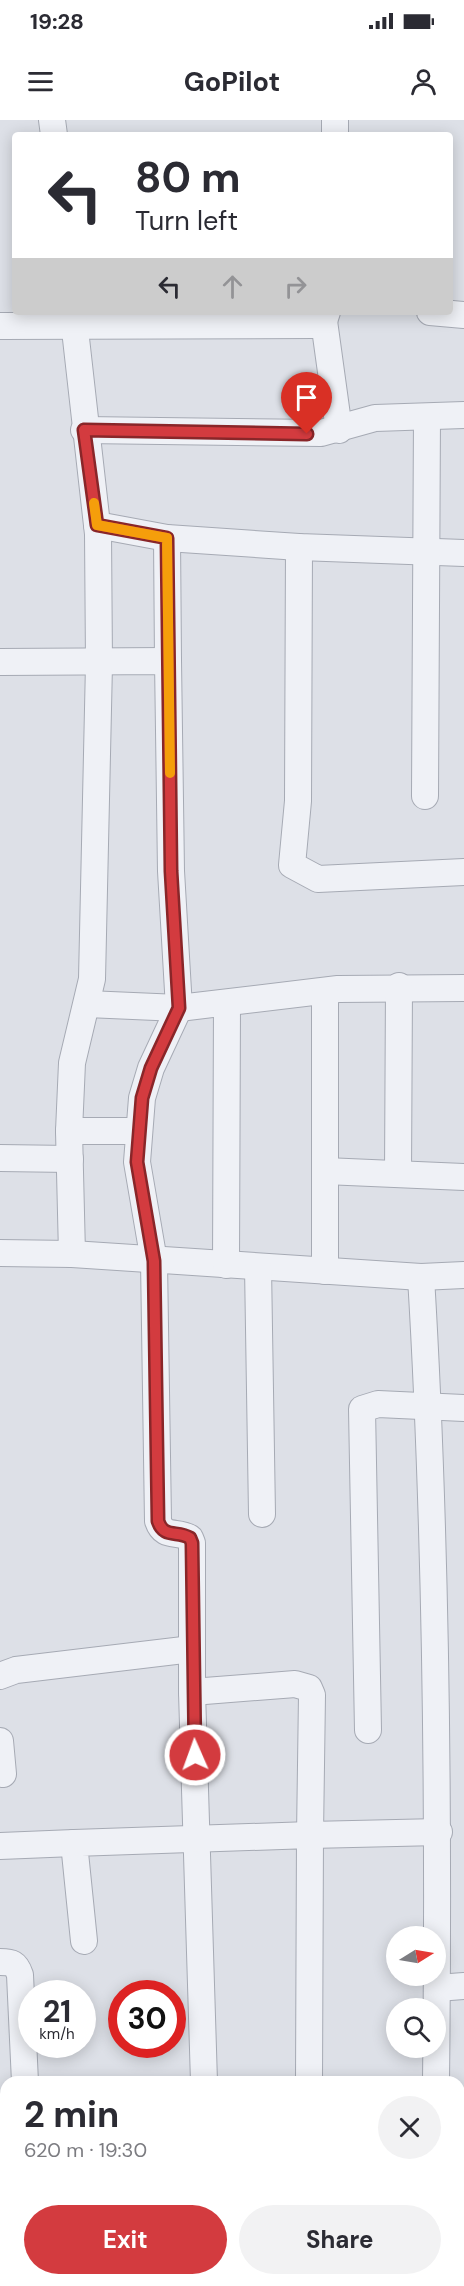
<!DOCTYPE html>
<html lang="en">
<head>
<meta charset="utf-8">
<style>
  :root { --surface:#fff; --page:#f2f2f3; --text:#2b2b33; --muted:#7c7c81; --accent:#d33b3f }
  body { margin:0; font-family:"DM Sans",sans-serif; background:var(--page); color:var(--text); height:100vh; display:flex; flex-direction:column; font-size:22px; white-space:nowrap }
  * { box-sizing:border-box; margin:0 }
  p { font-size:20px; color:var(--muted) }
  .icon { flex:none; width:33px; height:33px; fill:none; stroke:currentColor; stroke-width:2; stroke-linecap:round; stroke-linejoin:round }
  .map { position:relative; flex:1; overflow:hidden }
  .details { position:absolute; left:0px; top:1956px; width:465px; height:210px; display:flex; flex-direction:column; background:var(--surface); border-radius:18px 18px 0 0; box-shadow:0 3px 15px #0003 }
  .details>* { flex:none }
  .guide { position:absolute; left:12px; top:12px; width:441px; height:183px; border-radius:6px; box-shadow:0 3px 15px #0003; background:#fff; color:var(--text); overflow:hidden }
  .needle { width:39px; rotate:79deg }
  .buttons { position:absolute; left:386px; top:1806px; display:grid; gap:12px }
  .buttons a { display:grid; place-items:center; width:60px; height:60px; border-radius:50%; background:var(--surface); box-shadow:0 3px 15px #0003; font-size:30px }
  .speed { position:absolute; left:18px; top:1860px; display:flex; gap:12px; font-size:30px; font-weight:700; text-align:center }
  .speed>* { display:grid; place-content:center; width:78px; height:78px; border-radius:50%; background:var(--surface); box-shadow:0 3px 15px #0003; line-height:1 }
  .speed small { font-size:15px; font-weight:400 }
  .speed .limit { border:9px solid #d22; background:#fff; color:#111 }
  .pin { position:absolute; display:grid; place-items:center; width:51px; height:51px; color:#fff; margin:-62px -26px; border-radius:50% 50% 50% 0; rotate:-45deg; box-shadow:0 0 6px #0007 }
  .pin .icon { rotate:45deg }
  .me { position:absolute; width:66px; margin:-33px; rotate:358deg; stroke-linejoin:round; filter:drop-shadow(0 0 4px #0008) }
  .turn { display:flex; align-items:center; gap:21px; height:126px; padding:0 24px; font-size:27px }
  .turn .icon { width:78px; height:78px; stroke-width:2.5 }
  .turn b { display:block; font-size:42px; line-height:51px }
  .lanes { display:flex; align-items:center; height:57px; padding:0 24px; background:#0003; justify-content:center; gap:30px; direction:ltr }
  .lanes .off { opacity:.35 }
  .round { display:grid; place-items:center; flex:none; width:63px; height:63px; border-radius:32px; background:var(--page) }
  .summary { display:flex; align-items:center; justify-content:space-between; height:102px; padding:0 24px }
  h1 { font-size:36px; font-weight:700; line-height:45px }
  .primary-button { display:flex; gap:12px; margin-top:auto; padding:12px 24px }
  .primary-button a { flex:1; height:69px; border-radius:36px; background:var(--accent); color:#fff; font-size:24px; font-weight:700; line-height:69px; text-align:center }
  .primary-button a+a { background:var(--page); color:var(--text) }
  .status { display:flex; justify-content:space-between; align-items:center; height:42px; padding:0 30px; background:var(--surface); direction:ltr }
  .status svg { height:16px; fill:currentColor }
  header { display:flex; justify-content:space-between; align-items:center; height:78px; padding:0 24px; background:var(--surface); font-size:27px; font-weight:700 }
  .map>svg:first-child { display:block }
</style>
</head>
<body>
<div class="status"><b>19:28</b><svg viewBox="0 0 49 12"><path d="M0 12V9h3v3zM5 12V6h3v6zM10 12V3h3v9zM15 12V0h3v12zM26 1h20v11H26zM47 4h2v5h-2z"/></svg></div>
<header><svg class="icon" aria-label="menu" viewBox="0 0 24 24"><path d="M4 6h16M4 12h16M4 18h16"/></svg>GoPilot<svg class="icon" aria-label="person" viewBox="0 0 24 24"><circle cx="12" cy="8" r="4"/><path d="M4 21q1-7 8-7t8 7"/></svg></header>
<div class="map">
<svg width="464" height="2166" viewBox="0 0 464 2166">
  <rect width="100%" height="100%" fill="#dde0e7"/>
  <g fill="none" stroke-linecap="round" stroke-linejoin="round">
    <defs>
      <g id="minor">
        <path d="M52,0L54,15"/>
        <path d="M335,15V0"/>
        <path d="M430,192L464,195"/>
        <path d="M324,201L339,310"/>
        <path d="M0,206L314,205L324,201L327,192"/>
        <path d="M84,310L321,313L375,298L464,295"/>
        <path d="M97,405L167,418L299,427L464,433"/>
        <path d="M167,418L168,541"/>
        <path d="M299,427L298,681L292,745L318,759L464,752"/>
        <path d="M0,542L168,541L171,751L179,888L151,948L142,978L137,1042L154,1141L158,1401C164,1419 177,1410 190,1418L192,1423V1572L204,1962"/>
        <path d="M425,676L427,297"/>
        <path d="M87,884L179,888L338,869L464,868"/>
        <path d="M69,1011L72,943L92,859L99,544L98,414L73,192"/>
        <path d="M0,1038L70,1039"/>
        <path d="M325,1051L464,1057"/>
        <path d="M398,1054L399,866"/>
        <path d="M0,1133L72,1134L421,1157L464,1155"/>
        <path d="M72,1134L69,1011H137"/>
        <path d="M226,1145L227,884"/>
        <path d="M258,1147L262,1394"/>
        <path d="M325,1151V871"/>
        <path d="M421,1157C437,1425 439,1694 436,1962"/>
        <path d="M0,1556L16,1550L192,1529"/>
        <path d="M192,1572L295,1564L309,1568L312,1575L310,1715L439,1712"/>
        <path d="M368,1610L362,1289L378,1284L464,1288"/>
        <path d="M0,1621L3,1654"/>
        <path d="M0,1726L74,1723"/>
        <path d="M84,1821L74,1723L310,1715L309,1962"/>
        <path d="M0,1842C12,1842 16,1843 20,1855L25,1962"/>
        <path d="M437,1868L464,1866"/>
        <path d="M459,1991H464"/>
        <path d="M0,2034H6"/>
        <path d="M0,2153L6,2152"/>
        <path d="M240,2160V2166"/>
        <path d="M428,2166V2160"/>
      </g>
    </defs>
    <use href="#minor" stroke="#a6aab4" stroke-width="28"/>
    <use href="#minor" stroke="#eff1f6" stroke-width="26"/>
  </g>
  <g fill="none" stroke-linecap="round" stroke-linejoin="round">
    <defs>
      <path id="route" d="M195,1635L192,1423L190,1418C177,1410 164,1419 158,1401L154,1141L137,1042L142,978L151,948L179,888L171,751L167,418L97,405L84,310L307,314"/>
    </defs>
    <use href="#route" stroke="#892629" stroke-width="15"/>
    <use href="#route" stroke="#d33b3f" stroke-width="10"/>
    <path stroke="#f59e0b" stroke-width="10" d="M94,383L97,405L167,418L170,653"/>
  </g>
</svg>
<div class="buttons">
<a><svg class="needle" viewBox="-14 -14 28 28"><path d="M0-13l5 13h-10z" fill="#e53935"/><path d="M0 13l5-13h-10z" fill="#7c7c81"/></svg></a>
<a><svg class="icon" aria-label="search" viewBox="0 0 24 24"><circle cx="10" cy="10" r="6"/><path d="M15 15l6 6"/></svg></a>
</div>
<div class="speed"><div>21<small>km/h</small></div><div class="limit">30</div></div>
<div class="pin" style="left:307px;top:314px;background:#d93025"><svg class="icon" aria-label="arrive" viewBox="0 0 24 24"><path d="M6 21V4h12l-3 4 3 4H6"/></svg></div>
<svg class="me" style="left:195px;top:1635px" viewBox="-20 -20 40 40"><circle r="17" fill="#d33b3f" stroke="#fff" stroke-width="3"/><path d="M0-11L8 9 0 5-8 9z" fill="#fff"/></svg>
<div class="guide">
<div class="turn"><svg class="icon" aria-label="left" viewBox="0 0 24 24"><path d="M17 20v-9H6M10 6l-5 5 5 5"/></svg><div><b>80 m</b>Turn left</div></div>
<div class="lanes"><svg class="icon" aria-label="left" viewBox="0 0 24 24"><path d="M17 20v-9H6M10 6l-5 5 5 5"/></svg><svg class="icon off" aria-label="ahead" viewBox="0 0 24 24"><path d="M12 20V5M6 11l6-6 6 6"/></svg><svg class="icon off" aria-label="right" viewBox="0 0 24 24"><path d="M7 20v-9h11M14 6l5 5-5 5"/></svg></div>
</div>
<section class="details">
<div class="summary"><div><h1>2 min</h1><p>620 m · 19:30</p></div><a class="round"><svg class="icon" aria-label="close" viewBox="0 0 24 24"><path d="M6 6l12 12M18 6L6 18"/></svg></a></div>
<div class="primary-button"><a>Exit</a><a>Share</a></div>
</section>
</div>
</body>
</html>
